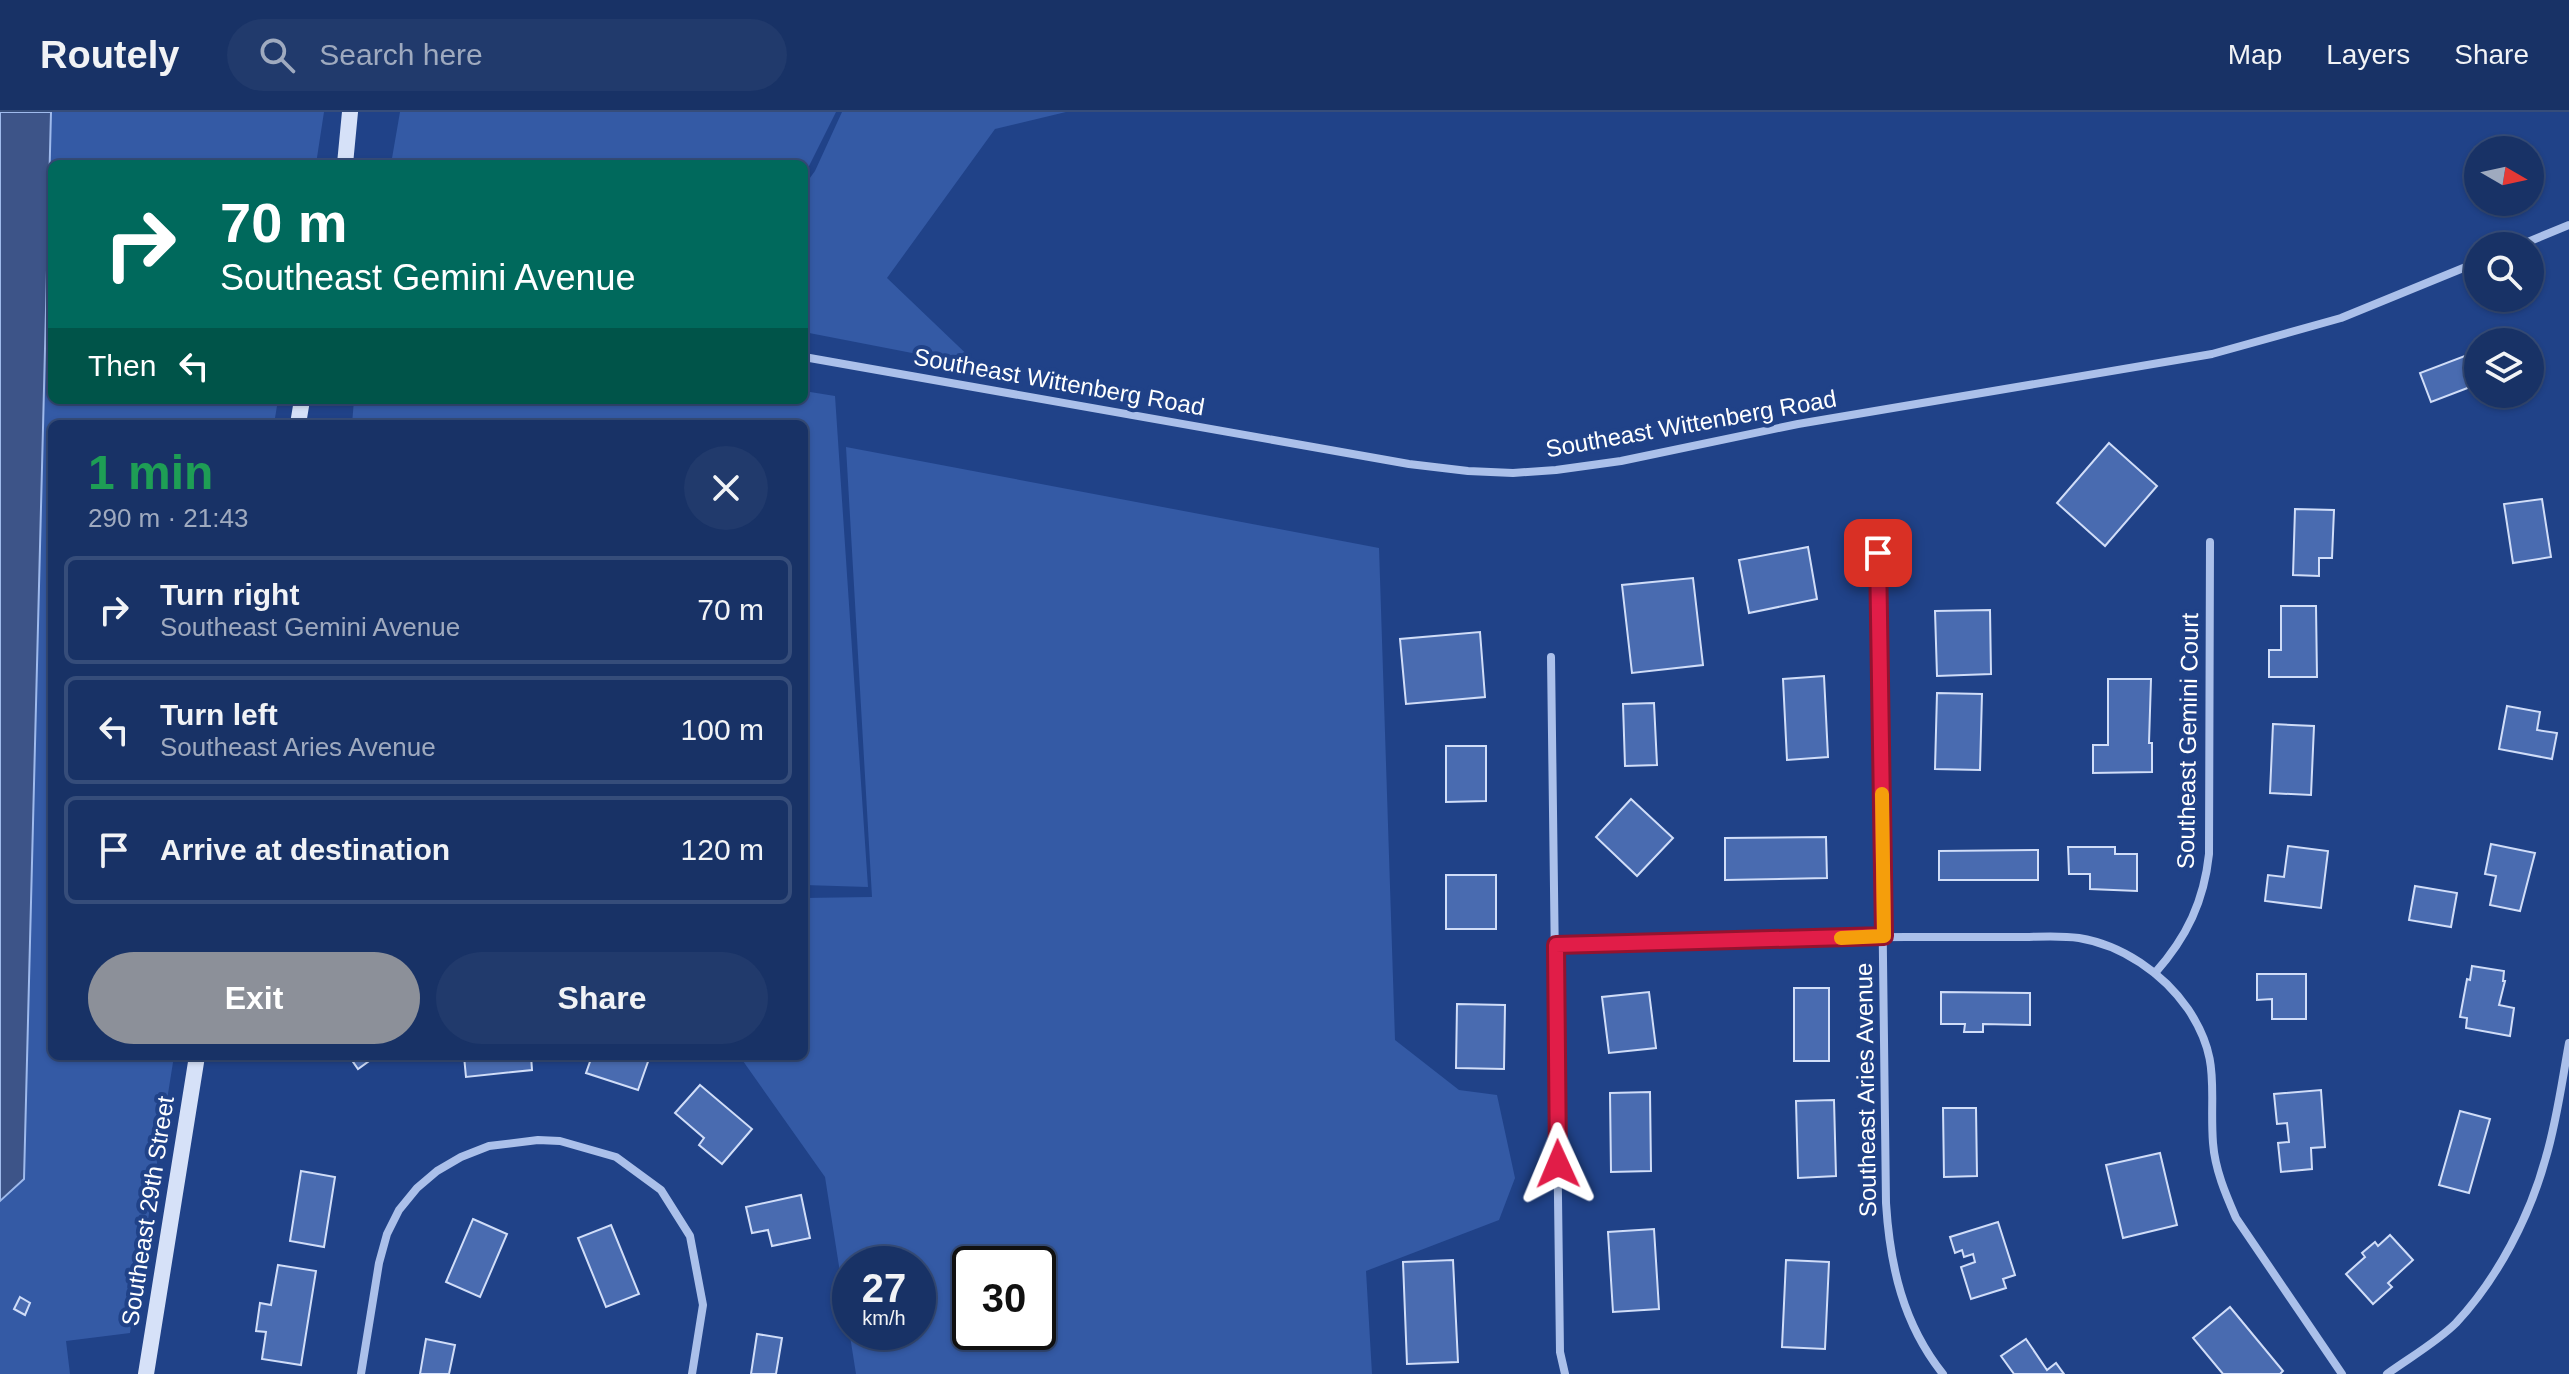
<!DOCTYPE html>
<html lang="en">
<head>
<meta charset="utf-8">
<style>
  :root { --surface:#183266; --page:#213a6c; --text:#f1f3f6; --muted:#9faabf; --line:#364d7a; --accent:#8c9099 }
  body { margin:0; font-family:Arial,sans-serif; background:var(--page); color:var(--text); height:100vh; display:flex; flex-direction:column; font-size:30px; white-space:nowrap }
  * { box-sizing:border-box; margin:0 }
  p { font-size:26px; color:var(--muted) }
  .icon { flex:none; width:44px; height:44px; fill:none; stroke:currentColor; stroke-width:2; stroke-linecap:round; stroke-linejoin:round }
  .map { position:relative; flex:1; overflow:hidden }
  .drawer { position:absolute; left:48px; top:308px; width:760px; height:640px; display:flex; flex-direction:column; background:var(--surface); border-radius:12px; box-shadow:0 2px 6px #0004,0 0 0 2px var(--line) }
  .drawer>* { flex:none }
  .banner { position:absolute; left:48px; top:48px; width:760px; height:244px; border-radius:12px; box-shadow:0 2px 6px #0004,0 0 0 2px var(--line); background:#00695c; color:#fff; overflow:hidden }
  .needle { width:52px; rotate:99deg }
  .controls { position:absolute; left:2464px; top:24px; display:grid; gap:16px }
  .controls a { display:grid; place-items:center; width:80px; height:80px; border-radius:50%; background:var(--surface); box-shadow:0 2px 6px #0004,0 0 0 2px var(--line); font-size:40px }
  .speed { position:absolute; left:832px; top:1134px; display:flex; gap:16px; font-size:40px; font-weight:700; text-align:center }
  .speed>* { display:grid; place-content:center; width:104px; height:104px; border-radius:50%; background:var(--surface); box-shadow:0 2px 6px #0004,0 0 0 2px var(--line); line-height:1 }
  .speed small { font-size:20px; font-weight:400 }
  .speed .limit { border:4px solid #111; border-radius:12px; background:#fff; color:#111 }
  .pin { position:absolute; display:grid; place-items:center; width:68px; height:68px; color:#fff; margin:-34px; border-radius:16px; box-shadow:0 4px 12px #0006 }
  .me { position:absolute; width:88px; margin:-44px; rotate:359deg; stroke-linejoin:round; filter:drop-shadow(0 0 6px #0008) }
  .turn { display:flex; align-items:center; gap:28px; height:168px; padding:0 40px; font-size:36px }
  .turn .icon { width:104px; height:104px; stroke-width:2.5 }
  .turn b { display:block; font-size:56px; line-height:68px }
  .then { display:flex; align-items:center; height:76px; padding:0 40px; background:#0003; gap:16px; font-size:30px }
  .round { display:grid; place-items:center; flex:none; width:84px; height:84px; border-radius:42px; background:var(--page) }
  .overview { display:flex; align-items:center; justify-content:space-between; height:136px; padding:0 40px }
  h1 { font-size:48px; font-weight:700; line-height:60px; color:#1e9e55 }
  .cta { display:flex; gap:16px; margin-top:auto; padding:16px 40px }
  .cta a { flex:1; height:92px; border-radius:48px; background:var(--accent); color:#fff; font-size:32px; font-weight:700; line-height:92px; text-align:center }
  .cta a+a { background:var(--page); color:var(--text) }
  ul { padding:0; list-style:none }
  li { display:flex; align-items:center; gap:24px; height:108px; margin:0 16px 12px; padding:0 24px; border:4px solid var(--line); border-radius:12px }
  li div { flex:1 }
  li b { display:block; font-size:30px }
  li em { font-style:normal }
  header { display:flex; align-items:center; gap:48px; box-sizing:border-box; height:112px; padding:0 40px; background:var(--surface); border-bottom:2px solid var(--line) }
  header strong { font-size:38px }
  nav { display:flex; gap:44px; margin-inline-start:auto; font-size:28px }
  .search { width:560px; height:72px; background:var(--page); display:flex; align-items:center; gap:20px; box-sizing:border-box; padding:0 28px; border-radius:44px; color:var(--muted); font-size:30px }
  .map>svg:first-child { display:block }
</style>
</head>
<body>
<header>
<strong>Routely</strong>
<div class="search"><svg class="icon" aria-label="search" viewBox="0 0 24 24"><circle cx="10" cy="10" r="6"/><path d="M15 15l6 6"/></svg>Search here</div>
<nav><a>Map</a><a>Layers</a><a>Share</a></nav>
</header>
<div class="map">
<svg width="2569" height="1262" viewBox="0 0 2569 1262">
  <rect width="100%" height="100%" fill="#204288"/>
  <g fill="#345aa5" fill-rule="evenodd">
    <path d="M0,0H324L316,52H52V288H278L274,312H52V944H174L130,1221L66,1229L70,1262H0Z"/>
    <path d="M400,0H836L804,64V52H391Z"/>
    <path d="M842,0H1066L995,17L887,166L979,254L804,220V74L815,59Z"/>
    <path d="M804,279L835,284L868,775L804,773V312H352L354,288H804Z"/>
    <path d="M846,335L1379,436L1395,928L1459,978L1497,983L1515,1066L1499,1108L1366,1159L1372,1262H856L825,1065L743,949L731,944H804V786L872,785ZM918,1152V1220H850V1152ZM1038,1152V1220H970V1152Z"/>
  </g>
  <path fill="#3d5488" stroke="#9fbaec" stroke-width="2" d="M0,0H51L24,1067L0,1089Z"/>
  <g fill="#496bb0" stroke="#d0ddf8" stroke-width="2">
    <path d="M2470,242L2478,264V272L2431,290L2420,261Z"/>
    <path d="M2109,331L2157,374L2105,434L2057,391Z"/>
    <path d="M2542,387L2551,445L2513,451L2504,392Z"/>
    <path d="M2295,397L2334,398L2332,446H2319V464L2293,463Z"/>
    <path d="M1808,435L1817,487L1749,501L1739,448Z"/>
    <path d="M1693,466L1703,553L1632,561L1622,473Z"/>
    <path d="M2281,494H2316L2317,565H2269V538H2281Z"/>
    <path d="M1990,498L1991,562L1937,564L1935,499Z"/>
    <path d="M1480,520L1485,585L1406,592L1400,527Z"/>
    <path d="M1824,564L1828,645L1787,648L1783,567Z"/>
    <path d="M2108,567H2151L2149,631H2152V660L2093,661V633H2108Z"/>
    <path d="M1937,581L1982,582L1980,658L1935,657Z"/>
    <path d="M1654,591L1657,653L1625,654L1623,592Z"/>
    <path d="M2507,594L2540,600L2537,618L2557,621L2552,647L2499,637Z"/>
    <path d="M2273,612L2314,614L2311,683L2270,681Z"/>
    <path d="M1446,634H1486V689L1446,690Z"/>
    <path d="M1631,687L1673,726L1637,764L1596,725Z"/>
    <path d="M1826,725L1827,766L1725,768V726Z"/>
    <path d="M2491,732L2535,741L2520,799L2490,793L2496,764L2485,762Z"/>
    <path d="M2288,734L2328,739L2321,796L2265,789L2268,763L2284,765Z"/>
    <path d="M2068,735H2115V742H2137V779L2090,777V762H2069Z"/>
    <path d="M2038,738V768H1939V739Z"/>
    <rect x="1446" y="763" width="50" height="54"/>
    <path d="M2415,774L2457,781L2451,815L2409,808Z"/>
    <path d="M2472,854L2504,859L2503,869H2505L2499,893L2514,896L2510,924L2466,916L2467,906L2460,905L2467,867L2470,868Z"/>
    <path d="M2257,862H2306V907H2272V887L2257,888Z"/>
    <rect x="1794" y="876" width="35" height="73"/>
    <path d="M1649,880L1656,936L1609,941L1602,885Z"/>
    <path d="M1941,880L2030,881V913L1983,912V920H1964L1965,912H1941Z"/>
    <path d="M1457,892L1505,893L1504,957L1456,956Z"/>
    <path d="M349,944H376L358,957Z"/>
    <path d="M464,944H531L532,958L466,965Z"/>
    <path d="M592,944H650L638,978L586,961Z"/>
    <path d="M700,973L752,1017L722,1052L699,1033L704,1026L675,1001Z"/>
    <path d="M2321,978L2325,1035L2311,1036L2312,1057L2281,1060L2278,1031L2289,1030L2287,1011L2277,1012L2274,982Z"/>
    <path d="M1650,980L1651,1059L1611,1060L1610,981Z"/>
    <path d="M1834,988L1836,1064L1798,1066L1796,989Z"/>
    <path d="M1943,996H1976L1977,1064L1944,1065Z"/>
    <path d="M2460,999L2490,1007L2469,1081L2439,1073Z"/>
    <path d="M2160,1041L2177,1113L2123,1126L2106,1053Z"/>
    <path d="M301,1059L335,1065L324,1135L290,1129Z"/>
    <path d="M801,1083L810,1126L772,1134L768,1118L752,1121L746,1095Z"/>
    <path d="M473,1107L507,1122L480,1185L446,1170Z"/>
    <path d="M1998,1110L2015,1163L2003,1167L2006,1176L1971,1187L1961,1155L1975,1150L1973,1142L1964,1145L1962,1138L1955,1141L1950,1125Z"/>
    <path d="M611,1113L639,1182L606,1195L578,1126Z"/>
    <path d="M1654,1117L1659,1197L1613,1200L1608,1120Z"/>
    <path d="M2390,1123L2413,1148L2388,1171L2392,1175L2373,1192L2346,1162L2365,1145L2362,1141L2375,1130L2378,1134Z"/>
    <path d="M1453,1148L1458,1250L1407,1252L1403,1150Z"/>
    <path d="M1786,1148L1829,1150L1825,1237L1782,1235Z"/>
    <path d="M278,1153L316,1159L301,1253L262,1247L266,1220L256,1219L260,1191L271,1193Z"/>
    <path d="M20,1185L30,1191L25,1203L14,1197Z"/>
    <path d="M2230,1195L2283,1259L2280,1262H2223L2193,1226Z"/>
    <path d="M757,1222L782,1226L776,1262H751Z"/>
    <path d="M426,1227L455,1233L449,1262H420Z"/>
    <path d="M2026,1227L2047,1258L2056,1251L2064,1262H2014L2001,1244Z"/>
  </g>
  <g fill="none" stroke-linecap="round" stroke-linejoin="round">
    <g stroke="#abc0ea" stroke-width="8">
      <path d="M2518,134L2569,113"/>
      <path d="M804,245L1409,352L1468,359L1513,361L1556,358L1621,349L1798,312L2212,242L2341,206L2478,150"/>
      <path d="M1878,441L1886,1091C1890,1154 1903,1212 1943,1262"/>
      <path d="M1551,545L1560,1240L1565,1262"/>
      <path d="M1556,833C1684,829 1812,824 1939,825C1965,825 1992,825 2018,825C2038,825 2059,823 2079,826C2122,833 2163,861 2188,897C2222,948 2209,977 2213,1031C2215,1058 2226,1083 2236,1106L2342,1262"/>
      <path d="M2155,861C2187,825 2204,789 2209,742L2210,430"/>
      <path d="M361,1262L379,1151L387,1122L399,1098L417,1076L437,1059L461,1045L489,1034L538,1028L560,1029L616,1045L661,1078L690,1124L703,1193L692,1262"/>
      <path d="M2387,1262C2409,1246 2437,1230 2456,1211C2498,1166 2530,1104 2546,1045C2557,1008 2562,969 2569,931"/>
    </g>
    <g stroke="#d6e1f8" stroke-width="16">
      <path d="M345,52L350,0"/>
      <path d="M298,312L302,288"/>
      <path d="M146,1262L197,944"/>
    </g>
  </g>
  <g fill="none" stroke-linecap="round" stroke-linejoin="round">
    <defs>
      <path id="route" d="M1558,1052L1556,833L1884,824L1878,441"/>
    </defs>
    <use href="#route" stroke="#92132f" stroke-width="20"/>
    <use href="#route" stroke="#e11d48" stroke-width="14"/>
    <path stroke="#f59e0b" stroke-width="14" d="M1841,826L1884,824L1882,682"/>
  </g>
  <g text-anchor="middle" stroke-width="8" stroke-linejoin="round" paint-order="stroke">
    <g font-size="24" fill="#fff" stroke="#204288">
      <text transform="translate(1059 270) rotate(10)" y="8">Southeast Wittenberg Road</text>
      <text transform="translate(1691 312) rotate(-10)" y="8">Southeast Wittenberg Road</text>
      <text transform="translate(2188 629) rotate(-89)" y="8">Southeast Gemini Court</text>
      <text transform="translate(1866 978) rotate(-91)" y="8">Southeast Aries Avenue</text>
      <text transform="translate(148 1099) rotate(-81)" y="8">Southeast 29th Street</text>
    </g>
  </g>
</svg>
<div class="controls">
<a><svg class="needle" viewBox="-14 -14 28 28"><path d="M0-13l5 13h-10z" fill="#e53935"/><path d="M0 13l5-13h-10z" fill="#9faabf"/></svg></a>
<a><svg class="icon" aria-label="search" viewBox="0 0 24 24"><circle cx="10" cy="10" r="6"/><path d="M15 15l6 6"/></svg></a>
<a><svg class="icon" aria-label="layers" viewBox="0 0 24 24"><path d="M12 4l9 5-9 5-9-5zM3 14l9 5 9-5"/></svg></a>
</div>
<div class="speed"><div>27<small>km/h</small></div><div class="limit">30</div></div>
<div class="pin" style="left:1878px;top:441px;background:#d93025"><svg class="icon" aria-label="arrive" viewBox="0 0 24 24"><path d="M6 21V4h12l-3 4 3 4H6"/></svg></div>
<svg class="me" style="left:1558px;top:1052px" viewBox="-20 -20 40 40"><path d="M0-17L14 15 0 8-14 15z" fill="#e11d48" stroke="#fff" stroke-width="4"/></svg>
<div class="banner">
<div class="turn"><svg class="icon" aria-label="right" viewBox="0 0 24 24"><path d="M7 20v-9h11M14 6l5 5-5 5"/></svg><div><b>70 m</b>Southeast Gemini Avenue</div></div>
<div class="then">Then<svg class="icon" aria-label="left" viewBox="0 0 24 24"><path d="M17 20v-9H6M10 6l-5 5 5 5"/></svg></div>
</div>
<section class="drawer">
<div class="overview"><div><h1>1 min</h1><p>290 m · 21:43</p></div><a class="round"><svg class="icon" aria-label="close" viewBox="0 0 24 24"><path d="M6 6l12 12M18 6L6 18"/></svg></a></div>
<ul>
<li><svg class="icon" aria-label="right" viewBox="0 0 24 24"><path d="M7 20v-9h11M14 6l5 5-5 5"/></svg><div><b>Turn right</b><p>Southeast Gemini Avenue</p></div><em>70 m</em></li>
<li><svg class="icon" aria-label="left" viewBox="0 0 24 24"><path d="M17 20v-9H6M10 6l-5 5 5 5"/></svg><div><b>Turn left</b><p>Southeast Aries Avenue</p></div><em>100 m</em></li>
<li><svg class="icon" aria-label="arrive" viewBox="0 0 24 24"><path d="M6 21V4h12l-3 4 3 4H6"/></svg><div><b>Arrive at destination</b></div><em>120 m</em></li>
</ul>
<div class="cta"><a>Exit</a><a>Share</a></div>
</section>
</div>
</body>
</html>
